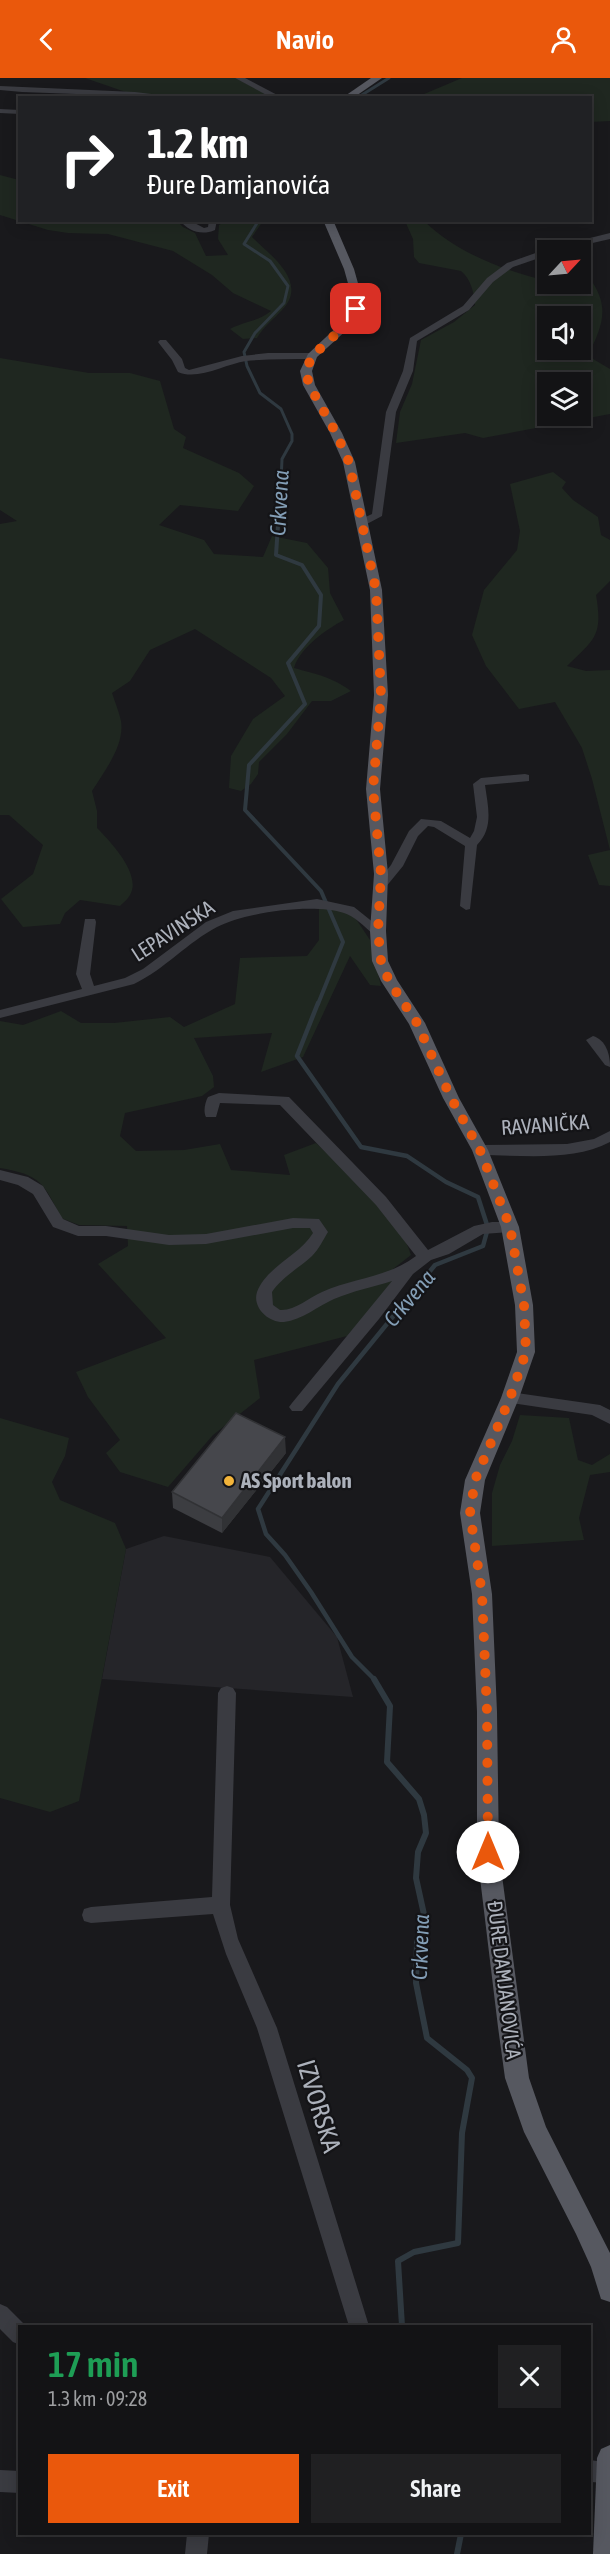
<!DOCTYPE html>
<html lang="en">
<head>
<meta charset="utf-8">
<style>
  :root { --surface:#131315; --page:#202022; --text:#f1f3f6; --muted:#9d9ea0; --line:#323234; --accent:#ea580c }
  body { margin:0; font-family:"Asap Condensed",sans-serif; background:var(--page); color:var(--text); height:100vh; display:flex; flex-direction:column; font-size:22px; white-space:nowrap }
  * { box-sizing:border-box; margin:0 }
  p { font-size:20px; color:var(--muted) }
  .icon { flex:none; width:33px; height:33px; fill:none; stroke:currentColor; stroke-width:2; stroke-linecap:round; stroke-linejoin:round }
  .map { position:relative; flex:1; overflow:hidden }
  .side { position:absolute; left:18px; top:2247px; width:573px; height:210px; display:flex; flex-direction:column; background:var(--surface); border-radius:0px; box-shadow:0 3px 15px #0003,0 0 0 2px var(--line) }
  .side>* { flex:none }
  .hud { position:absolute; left:18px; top:18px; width:574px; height:126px; border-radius:0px; box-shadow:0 3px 15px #0003,0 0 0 2px var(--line); background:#202124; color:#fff; overflow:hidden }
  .needle { width:39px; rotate:64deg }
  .fabs { position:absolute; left:537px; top:162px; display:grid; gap:12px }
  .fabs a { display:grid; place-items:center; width:54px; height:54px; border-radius:0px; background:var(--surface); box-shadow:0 3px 15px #0003,0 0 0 2px var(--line); font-size:30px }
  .pin { position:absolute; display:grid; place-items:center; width:51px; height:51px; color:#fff; margin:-26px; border-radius:12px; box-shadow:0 3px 9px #0006 }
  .me { position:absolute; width:66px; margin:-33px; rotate:0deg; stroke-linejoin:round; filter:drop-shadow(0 0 4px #0008) }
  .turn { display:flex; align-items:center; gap:21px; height:126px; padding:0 30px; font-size:27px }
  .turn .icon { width:78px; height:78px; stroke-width:2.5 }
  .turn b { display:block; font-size:42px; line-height:51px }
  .round { display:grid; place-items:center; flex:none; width:63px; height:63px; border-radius:0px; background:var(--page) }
  .overview { display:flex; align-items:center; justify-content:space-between; height:102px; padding:0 30px }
  h1 { font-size:36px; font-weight:600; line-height:45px; color:#1e9e55 }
  .cta { display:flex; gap:12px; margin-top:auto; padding:12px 30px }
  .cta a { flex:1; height:69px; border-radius:0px; background:var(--accent); color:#fff; font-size:24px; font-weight:600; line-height:69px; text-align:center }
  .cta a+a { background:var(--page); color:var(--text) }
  header { display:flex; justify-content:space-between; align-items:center; height:78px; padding:0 30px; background:var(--accent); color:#fff; font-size:27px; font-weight:600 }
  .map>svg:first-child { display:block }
</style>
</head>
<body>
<header><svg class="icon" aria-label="back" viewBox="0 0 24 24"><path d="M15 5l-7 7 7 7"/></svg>Navio<svg class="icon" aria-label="person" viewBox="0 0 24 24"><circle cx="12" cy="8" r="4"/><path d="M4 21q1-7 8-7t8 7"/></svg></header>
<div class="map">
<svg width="610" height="2476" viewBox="0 0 610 2476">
  <rect width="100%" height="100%" fill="#19191c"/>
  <path fill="#252529" d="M164,1458L270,1479L337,1559L353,1619L102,1601L126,1471Z"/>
  <g fill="#1f2720" fill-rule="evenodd">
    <path d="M85,0H235L274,19H140Z"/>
    <path d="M462,0H610V43L591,44V20L417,19Z"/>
    <path d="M0,97L19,102L20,142L177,143L183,149L195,155L206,178L228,177L218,161L219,147L226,143H263L252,159C271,178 309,204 282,232C273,242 264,248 257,260L243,261L230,251C244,243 258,244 271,233L233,215L212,197L173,173L108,156L68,155L48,152L0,137Z"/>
    <path d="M405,143H424C457,175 503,192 547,203L548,206L593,205C610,232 601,250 588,278L610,291V336L483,360L465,355L396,365L400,334L412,306L421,262L454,244L475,227C474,215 471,201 461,193L419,185L414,179L413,161ZM548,238H580V272H548ZM548,304H580V338H548Z"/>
    <path d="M0,280L89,295H130L160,303L174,351L186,359L183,370L239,395L254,408L238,433L180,427L159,447L204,462L214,476L263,479L272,458L307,465L328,490L330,515L344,542C325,552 300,570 294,590C316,596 332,599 351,613L331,623H312L287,656L259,684L258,696L251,706L241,713L229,710L231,678L253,641L285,618L271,600L195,551L150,572L130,603L112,615C115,624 119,634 121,643C125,667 104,694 92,713L97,733V750C111,764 142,797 130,817C128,821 123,825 120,828L80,822L65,835L60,846L23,849L1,821L33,796L43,767L9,737H0V446L17,443L0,432Z"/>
    <path d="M553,394L566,404L562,410L573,422L598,439L601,457L610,462V503L596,517C603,558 595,561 567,588L586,593L610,592V808L599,807L588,777L610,772L592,701L582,670L555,624L519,631L486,588L472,557L484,512L517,472L520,453L510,406Z"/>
    <path d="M319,827L352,835L370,862L381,908L370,907L350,878L303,979L261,994L272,955L194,960L213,998L214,1009L202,1018L125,1035L120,1058L136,1073L184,1072L220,1066L231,1092L290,1097L284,1077L316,1065C346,1094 400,1138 411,1177L393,1191L397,1203L347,1258L254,1282L260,1320L213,1357L168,1409L120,1394L106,1375L120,1362L88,1319L76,1294L166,1260L98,1186L128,1168L127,1148L79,1147L61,1140C44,1105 41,1097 0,1090V943L23,947L61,933L81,945H114L170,939L184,949L235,926L240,880L307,878L319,862Z"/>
    <path d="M520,1337L569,1340L578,1382L592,1387L610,1376V1394L590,1397L579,1440L584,1462L492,1468V1415L500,1387L512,1363Z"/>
    <path d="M0,1340L69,1360L65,1378L52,1404L60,1422L115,1445L126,1471L79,1723L50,1734L0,1720Z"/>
  </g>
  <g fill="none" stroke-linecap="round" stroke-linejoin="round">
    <g stroke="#2f3940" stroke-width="3">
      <path d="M357,20L389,0"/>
      <path d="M259,142L244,166L270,183L288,208L284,225L255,255L244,274L247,288L260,315L281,331L292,356V363L282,381L281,404"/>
    </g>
    <path stroke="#2f3940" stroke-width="4" d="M281,403L276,477L302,487L321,517L319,548L288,585L305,626L249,687L245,732L321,813L343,864L318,926"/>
    <path stroke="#2f3940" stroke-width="4.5" d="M318,925L297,978L361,1069L407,1078L446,1104L478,1119L488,1150L483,1168L435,1187L338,1306L258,1431L266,1456L285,1477L311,1514L352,1579L375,1602"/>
    <g stroke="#2f3940" stroke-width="6">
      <path d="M374,1601L390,1628L387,1684L419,1721L424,1737L426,1755L418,1774L416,1800L425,1841L417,1864L416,1905L427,1960L467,1992L472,2000L462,2055L458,2165L414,2174L398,2183L402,2248"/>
      <path d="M457,2476L461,2456"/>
    </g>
    <g fill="#3a3b41" fill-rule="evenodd">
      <path d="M235,0H245L283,20H272Z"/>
      <path d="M0,8L135,14L184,20L22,14L0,12Z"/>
      <path d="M0,31L20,32V36L0,35Z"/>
      <path d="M179,142H189L204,150L208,149L209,142H217L215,152C201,158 189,153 179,142Z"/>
      <path d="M610,155V161L562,172H548V177L513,189L493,204L469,232L417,263L413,293L396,334L382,438L365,447H357V443L372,436L386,334L403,293L410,260L463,228L487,200L507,185L550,170Z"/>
      <path d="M160,262H166L182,281L185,290L189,292L242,278L268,275H312L317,278L312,281C290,281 268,281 246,283C225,286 198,303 178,294L172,282L158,264Z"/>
      <path d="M525,696L529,697V703L485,707C488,729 494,750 477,767L470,831L466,832L460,828L465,768L434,749L428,748L418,758L403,788L385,810H377L375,807L391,787L409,753L421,741L441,743L470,760L474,753L477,739L473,706L481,700Z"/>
      <path d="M317,821L354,829L384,853L378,857L373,856C365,849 354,838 344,835C313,825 246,834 217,849C188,864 165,891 134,906L0,940V932L82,911L76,896L85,841H95L96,844L90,896L94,908L125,900L143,891L206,844L233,833Z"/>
      <path d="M593,958C606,962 610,976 610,989L605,987L586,962Z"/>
      <path d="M219,1015L289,1019L386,1119L428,1172L474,1148L492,1144H510L517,1149L510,1154L483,1156L449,1176L431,1182L413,1196L379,1241L302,1333H292L289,1329L292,1325L392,1203C373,1209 353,1213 334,1221C318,1228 302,1242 284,1244C269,1245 252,1230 257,1214C267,1188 299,1178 313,1155L310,1150H293L206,1166L169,1167L106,1158H78L53,1149L33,1116L18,1107L0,1102V1092L28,1099L43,1108L63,1141L79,1148H106L169,1157L206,1156L293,1140L319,1141L328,1154C323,1162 319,1171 312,1178C299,1190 282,1199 272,1214L273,1227L280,1232C295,1233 308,1220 322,1214C353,1200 389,1199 416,1178L376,1127L280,1027L220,1025L216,1039H206C203,1034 205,1024 208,1019Z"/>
      <path d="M610,1053V1064C572,1084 521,1077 480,1077L473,1072L480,1067L567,1066L594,1061Z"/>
      <path d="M510,1314L600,1327L610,1332V1346L592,1337L505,1324L502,1320L505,1316Z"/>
      <path d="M227,1608L233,1610L236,1615L230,1827L238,1861L277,1950L369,2248H349L257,1950L226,1876L213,1836L91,1845L84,1843L82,1837L84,1831L91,1829L212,1819L218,1615L221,1610Z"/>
      <path d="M0,2226L7,2229L26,2248H20V2267L13,2264L0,2251Z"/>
      <path d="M590,2382L610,2385V2405L590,2404Z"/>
      <path d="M0,2392L20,2393V2415L0,2414Z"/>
      <path d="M187,2456H209L207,2476H185Z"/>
    </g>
    <g fill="#565860" fill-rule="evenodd">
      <path d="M371,0H382L353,20H342Z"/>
      <path d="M323,142H333L354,191L361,216V231L350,249L317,279L312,293L315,307L342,355L355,384L382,512L388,617L380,711L388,796L386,853L388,883L397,902L425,945L459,1020L488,1072L519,1149L533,1227L535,1274L519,1320L485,1402L480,1435L492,1516L497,1634L499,1775L529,2000L546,2049L610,2175V2224L601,2221L591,2189L576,2156L524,2054L505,2000L498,1949L477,1775V1634L472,1516L460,1435L465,1402L501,1320L517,1274L515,1227L501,1149L472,1072L443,1020L409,946L381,903L372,883L370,853L374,796L366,711L374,617L370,512L343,384L330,355L303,307L300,293L308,276L341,245L349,231L351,216L344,191Z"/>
      <path d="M610,2367V2476H593L597,2380L601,2371Z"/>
    </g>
  </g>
  <path fill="#3c3d41" d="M286,1375L222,1455L173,1430L172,1414Z"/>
  <path fill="#313235" d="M285,1359L286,1375L222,1455V1440Z"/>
  <path fill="#46474c" stroke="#313235" stroke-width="1.5" d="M236,1335L285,1359L222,1440L172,1414Z"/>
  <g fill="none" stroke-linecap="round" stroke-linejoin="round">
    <path stroke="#ea580c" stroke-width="10" stroke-dasharray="0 18" d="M356,231L346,247L312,278L306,293L309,307L336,355L349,384L376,512L381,617L373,711L381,796L378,853L381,883L389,903L417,945L451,1020L480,1072L510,1149L524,1227L526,1274L510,1320L475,1402L470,1435L482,1516L487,1634L488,1774"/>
  </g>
  <circle fill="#f3b43a" stroke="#141417" stroke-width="2" cx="229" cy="1403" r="6"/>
  <g text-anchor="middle" stroke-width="4.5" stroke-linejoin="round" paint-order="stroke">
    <g font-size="21" fill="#acb1bb" stroke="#141417">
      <text transform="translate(173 853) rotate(-33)" y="7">LEPAVINSKA</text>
      <text transform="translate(545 1047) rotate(-4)" y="7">RAVANIČKA</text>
      <text transform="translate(504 1902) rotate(83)" y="7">ĐURE DAMJANOVIĆA</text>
    </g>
    <g font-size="21" font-weight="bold" fill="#acb1bb" stroke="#141417" text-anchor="start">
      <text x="241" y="1410">AS Sport balon</text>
    </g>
    <g font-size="22" font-style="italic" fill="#839eb6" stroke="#141417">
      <text transform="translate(279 425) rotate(-87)" y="8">Crkvena</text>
      <text transform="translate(409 1220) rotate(-50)" y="8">Crkvena</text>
      <text transform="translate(420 1869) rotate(-88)" y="8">Crkvena</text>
    </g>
    <g font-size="26" fill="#acb1bb" stroke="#141417">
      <text transform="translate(319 2028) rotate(73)" y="9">IZVORSKA</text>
    </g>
  </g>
</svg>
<div class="fabs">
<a><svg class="needle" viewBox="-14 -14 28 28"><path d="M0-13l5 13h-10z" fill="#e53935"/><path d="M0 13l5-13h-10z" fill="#9d9ea0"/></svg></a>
<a><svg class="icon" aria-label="sound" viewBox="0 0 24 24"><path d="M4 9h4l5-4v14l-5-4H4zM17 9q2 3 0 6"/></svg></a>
<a><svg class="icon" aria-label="layers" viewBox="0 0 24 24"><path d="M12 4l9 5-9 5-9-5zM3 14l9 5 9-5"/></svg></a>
</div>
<div class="pin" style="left:356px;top:231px;background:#d93025"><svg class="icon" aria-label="arrive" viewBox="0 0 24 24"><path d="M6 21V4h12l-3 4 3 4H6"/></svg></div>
<svg class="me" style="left:488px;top:1774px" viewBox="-20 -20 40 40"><circle r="19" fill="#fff"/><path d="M0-13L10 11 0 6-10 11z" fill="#ea580c"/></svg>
<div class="hud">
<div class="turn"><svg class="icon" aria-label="right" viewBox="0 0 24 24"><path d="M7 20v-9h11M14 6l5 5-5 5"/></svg><div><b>1.2 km</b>Đure Damjanovića</div></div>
</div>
<section class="side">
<div class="overview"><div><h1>17 min</h1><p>1.3 km · 09:28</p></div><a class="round"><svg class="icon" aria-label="close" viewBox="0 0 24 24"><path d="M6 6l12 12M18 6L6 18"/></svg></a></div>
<div class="cta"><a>Exit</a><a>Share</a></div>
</section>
</div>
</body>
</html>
